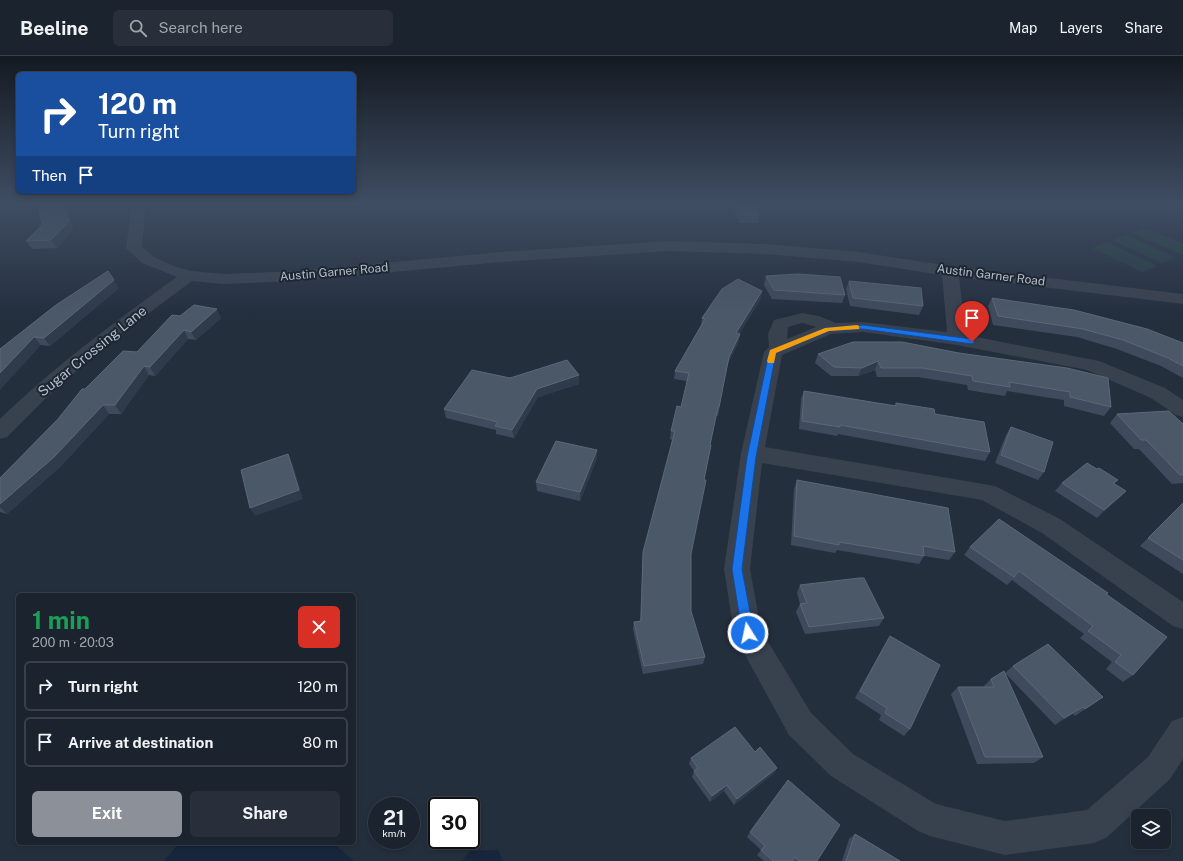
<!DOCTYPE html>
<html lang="en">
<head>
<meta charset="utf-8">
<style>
  :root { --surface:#1b232e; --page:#282f3a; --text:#f1f3f6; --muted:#a0a4aa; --line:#39404a; --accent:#8c9099 }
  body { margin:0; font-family:"Public Sans",sans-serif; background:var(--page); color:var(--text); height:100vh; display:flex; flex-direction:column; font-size:15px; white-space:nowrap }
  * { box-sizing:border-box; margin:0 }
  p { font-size:13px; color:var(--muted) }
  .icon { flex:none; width:22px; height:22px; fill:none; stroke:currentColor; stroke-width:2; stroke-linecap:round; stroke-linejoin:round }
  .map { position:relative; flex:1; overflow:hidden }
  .side { position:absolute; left:16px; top:537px; width:340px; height:252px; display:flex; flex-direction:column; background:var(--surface); border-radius:6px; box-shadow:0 2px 6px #0003,0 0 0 1px var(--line) }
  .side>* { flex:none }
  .hud { position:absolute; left:16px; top:16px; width:340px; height:122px; border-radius:6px; box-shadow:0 2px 6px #0003,0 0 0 1px var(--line); background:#1a4fa0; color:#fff; overflow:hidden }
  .fabs { position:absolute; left:1131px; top:753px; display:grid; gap:8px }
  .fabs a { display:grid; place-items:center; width:40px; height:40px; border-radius:6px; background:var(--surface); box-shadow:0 2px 6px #0003,0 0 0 1px var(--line); font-size:20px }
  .speed { position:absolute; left:368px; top:741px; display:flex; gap:8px; font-size:20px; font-weight:700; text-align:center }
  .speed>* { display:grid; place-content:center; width:52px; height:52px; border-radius:50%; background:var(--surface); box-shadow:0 2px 6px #0003,0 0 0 1px var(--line); line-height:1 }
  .speed small { font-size:10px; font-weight:400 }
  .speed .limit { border:2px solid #111; border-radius:6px; background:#fff; color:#111 }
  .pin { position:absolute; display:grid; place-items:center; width:34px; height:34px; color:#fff; margin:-41px -17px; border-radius:50% 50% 50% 0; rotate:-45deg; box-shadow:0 0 4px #0007 }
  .pin .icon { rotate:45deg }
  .me { position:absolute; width:44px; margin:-22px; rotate:350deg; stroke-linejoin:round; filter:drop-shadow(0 0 3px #0008) }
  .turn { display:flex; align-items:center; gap:14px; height:84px; padding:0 16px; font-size:18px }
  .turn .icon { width:52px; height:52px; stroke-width:2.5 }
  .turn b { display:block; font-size:28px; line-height:34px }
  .then { display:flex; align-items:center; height:38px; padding:0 16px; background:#0003; gap:8px; font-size:15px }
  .round { display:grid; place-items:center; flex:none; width:42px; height:42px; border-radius:6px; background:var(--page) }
  .summary { display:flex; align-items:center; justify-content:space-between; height:68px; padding:0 16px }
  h1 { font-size:24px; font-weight:700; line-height:30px; color:#1e9e55 }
  .primary-button { display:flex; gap:8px; margin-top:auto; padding:8px 16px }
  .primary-button a { flex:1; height:46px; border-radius:6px; background:var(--accent); color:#fff; font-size:16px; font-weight:700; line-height:46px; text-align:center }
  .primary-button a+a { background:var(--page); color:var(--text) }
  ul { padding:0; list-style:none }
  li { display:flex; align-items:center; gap:12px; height:50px; margin:0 8px 6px; padding:0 8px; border:2px solid var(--line); border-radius:6px }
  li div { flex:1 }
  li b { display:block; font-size:15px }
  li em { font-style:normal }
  header { display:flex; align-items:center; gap:24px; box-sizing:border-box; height:56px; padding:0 20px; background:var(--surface); border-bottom:1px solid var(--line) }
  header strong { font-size:19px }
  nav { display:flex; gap:22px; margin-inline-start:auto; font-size:14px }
  .search { width:280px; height:36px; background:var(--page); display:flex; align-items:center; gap:10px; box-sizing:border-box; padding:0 14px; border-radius:6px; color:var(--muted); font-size:15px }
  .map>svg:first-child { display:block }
</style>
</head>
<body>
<header>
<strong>Beeline</strong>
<div class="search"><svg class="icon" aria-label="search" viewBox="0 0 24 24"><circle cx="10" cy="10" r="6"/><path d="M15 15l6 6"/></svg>Search here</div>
<nav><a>Map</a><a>Layers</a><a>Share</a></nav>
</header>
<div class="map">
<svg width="1183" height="805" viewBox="0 0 1183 805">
  <rect width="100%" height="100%" fill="#242f3e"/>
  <g fill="#263c3f">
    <path d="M1146,172L1183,188V199L1132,177Z"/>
    <path d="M1127,179L1176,202L1162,207L1112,184Z"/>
    <path d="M1107,186L1157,210L1142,216L1092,192Z"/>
  </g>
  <g fill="#17263c">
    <path d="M179,787H333L354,805H164Z"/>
    <path d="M498,794L503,805H462L470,795Z"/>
  </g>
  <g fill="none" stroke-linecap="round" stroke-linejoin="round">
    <path fill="#38414e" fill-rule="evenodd" d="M132,147H146L142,191L154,201L174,210L191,215L224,218L296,215L501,196L670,185L765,188L858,196L950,210L1183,238V248L959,221L966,279L1099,305L1165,332L1183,344V361L1176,359L1151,342L1087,314L957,289L863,276L831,278L782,299L765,391L995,430L1060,463L1183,546V573L1173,570L1042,477L982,444L762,407L750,513L761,574L811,657L853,698L936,748L1005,765L1087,754L1148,701L1172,665L1183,661V703L1170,723L1106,782L1094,787L1005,799L930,780L918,775L831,720L789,679L738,586L734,577L724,513L741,397L764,296L769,291L768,278L774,264L802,257L819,260L836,267L863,266L947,276L942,219L858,206L765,198L670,195L501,206L296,225L224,228L192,225L110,286L51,337L7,381L0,383V363C56,309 113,267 177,221L142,207L126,192ZM802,267L816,271L787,283L788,271Z"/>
  </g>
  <g fill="#3f4b5c">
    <path d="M67,147L73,173L57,192L32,193L26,185Z"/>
    <path d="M731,147H754L759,159L758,167H739Z"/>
    <path d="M766,220L845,239L842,247L772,243L764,229Z"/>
    <path d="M849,225L923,250L919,259L850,250L846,233Z"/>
    <path d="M119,232L50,290L41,289L0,293Z"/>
    <path d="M762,235L760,244L739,278L738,287L727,309L718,360L716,359L710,389L691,499V555L705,601L703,608L643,618L633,573L634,566L640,565L643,496L672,384L670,383L671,375L681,351L687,325L674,323L675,315L701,271L702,262Z"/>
    <path d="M992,242L1183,287V322L1161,310L1117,293L1077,281L993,269L988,250Z"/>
    <path d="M180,260L221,262L196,284L188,283L155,320L149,319L121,358H109L61,410L7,458L0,456V422L58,363L85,333L137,296Z"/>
    <path d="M959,297L1067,312L1111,351L1104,360L1064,350V344L1007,335L1005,340L968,334L967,329L918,321H877L875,314L858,320H831L815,307L818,298Z"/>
    <path d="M579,319V328L538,341L514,382L496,378V374L446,362L444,353L510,322Z"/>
    <path d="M804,335L894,350L896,347L935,358L990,396L985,405L838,378L837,380L799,373L801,343Z"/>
    <path d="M1117,358L1183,368V427L1172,428L1139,393H1134L1110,367Z"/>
    <path d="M1011,371L1044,416L1038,424L995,407L1006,379Z"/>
    <path d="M597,402L580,445L537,435L536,426Z"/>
    <path d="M1097,413L1118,424L1114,428L1126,435L1118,443L1097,462L1055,435L1062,427Z"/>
    <path d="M797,424L955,496L949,504L924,500L919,508L837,494L835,497L791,489L794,433Z"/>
    <path d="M1183,447V518L1140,490Z"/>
    <path d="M970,491L1106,538L1133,619L1123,626L1106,613L1112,606L1080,582L1084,578L1012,524L1007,529L964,499Z"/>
    <path d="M800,529L884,562L879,570L805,578L796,556L800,548L797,537Z"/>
    <path d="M890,580L910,673L904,680L879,664L881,659L855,642L885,588Z"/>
    <path d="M1013,610L1103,641L1075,660L1073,658L1055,669L1005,617L1043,701L1034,707L977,708L951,638L958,631H984V630L991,623L1005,617Z"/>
    <path d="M755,696L777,712L773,718L734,749L724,735L710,746L692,721L694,715L689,708L691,702Z"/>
    <path d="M750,776L817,805H764L757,799L761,794L747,781Z"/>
    <path d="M855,778L900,805H842L849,783Z"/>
  </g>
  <g fill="#2f3b4b">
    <path d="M64,147H67L73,173L57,192L51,184Z"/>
    <path d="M114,224L119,232L50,290L44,282Z"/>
    <path d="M762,235L760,244L734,286L736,277Z"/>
    <path d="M217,253L221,262L196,284L191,276Z"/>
    <path d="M184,274L188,283L155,320L150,311Z"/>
    <path d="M740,278L738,287L727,309L729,301Z"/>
    <path d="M34,281L41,289L0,334V317Z"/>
    <path d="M878,305L875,314L858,320L862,312Z"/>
    <path d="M144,310L149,319L121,358L115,349Z"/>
    <path d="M579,319V328L538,341L514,382L512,374L537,333Z"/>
    <path d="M103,349L109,358L61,410L7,458L0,451V448Z"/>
    <path d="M597,394V402L580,445V436Z"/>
    <path d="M288,398L292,406L303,443L255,460L250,452Z"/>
    <path d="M1126,435L1118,443L1097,462L1104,454Z"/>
    <path d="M1083,651L1073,658L1055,669L1064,662Z"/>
    <path d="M777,712L773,718L734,749L737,743Z"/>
    <path d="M727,729L724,735L710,746L712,740Z"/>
  </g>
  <g fill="#4b5868" stroke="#5c6777">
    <path d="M38,147H64L69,165L51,184L26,185L42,169Z"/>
    <path d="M735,147H754L759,159H741Z"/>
    <path d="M108,215L114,224L44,282L34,281L0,317V293L56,249Z"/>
    <path d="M798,218L840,221L845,239L774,234L766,220Z"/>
    <path d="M738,223L762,235L736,277L740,278L729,301L719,351H718L710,389H711L704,424H706L691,498V555L705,601L644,610L634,566L641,565L643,496L675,375H671L677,350L681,351L689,317L675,315L705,263L702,262L722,233Z"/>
    <path d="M849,225L921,232L923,250L853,242Z"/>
    <path d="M992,242L1074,254L1147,273L1183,287V310L1168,302L1123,284L1083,273L998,260Z"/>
    <path d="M194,249L217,253L191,276L184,274L150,311L144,310L115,349H103L54,401L0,448V422L58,363L82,333H85L123,295L137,296L172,259L180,260Z"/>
    <path d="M853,286H902L959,297L1067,312L1108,322L1111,351L1070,341V336L1009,326L1010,331L973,325L972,320L922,312H881L878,305L862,312L834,311L818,298Z"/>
    <path d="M567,304L579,319L537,333L512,374L495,370L498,366L444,353L472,314L510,322Z"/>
    <path d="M804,335L896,350V347L934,353L935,358L984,366L990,396L840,369V371L802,365Z"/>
    <path d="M1169,355L1183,368V419H1180L1146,384H1141L1117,358Z"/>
    <path d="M1011,371L1053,386L1044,416L1001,399Z"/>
    <path d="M556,385L597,394L580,436L536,426Z"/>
    <path d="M288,398L299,434L250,452L241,414Z"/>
    <path d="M1087,407L1097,413L1099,412L1118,424L1113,427L1126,435L1104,454L1062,427Z"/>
    <path d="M797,424L948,452L955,496L923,490L924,500L839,486V489L794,480Z"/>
    <path d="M1183,447V504L1148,482Z"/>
    <path d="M999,463L1108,537L1106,538L1167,581L1133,619L1115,606L1121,599L1088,575L1093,570L1019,515L1014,521L970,491Z"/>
    <path d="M859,522H864L884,562L809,571L800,548L807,547L800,529Z"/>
    <path d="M890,580L940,609L910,673L885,657L887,652L860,635Z"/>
    <path d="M1048,588L1103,641L1085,653L1083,651L1064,662L1013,610Z"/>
    <path d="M1004,615L1043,701H985L958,631H994L991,623Z"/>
    <path d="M735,671L755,696L760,691L777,712L737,743L727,729L712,740L694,715L698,712L691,702Z"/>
    <path d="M788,724L840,769L817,805H799L795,801L792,805H773L761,794L765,790L750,776Z"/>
    <path d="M855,778L900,805H846Z"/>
  </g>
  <linearGradient id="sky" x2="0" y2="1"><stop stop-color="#141a22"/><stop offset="0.57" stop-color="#3f4d63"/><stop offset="1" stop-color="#3f4d63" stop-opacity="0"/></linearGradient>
  <rect width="1183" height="259" fill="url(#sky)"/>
  <path fill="#1a73e8" stroke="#114b97" d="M863,269L972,283L975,286L972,288L863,273L829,275L776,297L756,401L742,513L754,577L752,581L748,582L744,581L742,577L732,513L747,401L769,296L825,272Z"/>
  <path fill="#f59e0b" d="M857,269L859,270V273L829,275L776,297L774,307H768L767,305L770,294L825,272Z"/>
  <g text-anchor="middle" stroke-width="4" stroke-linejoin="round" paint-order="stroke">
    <g font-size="12" fill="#b4bcc9" stroke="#1d2633">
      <text transform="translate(334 216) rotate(-5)" y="4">Austin Garner Road</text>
      <text transform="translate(991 219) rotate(7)" y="4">Austin Garner Road</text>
    </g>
    <g font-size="14" fill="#b4bcc9" stroke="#1d2633">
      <text transform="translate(92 295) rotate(-39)" y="5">Sugar Crossing Lane</text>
    </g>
  </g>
</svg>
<div class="fabs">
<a><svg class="icon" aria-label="layers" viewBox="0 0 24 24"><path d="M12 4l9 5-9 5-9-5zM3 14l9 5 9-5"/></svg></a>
</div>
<div class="speed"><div>21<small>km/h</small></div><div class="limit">30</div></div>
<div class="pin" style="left:972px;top:286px;background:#d93025"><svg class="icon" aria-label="arrive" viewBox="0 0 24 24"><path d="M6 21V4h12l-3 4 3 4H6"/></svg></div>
<svg class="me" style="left:748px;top:577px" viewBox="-20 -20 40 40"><circle r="17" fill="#1a73e8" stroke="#fff" stroke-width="3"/><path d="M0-11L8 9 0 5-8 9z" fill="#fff"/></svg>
<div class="hud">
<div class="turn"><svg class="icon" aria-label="right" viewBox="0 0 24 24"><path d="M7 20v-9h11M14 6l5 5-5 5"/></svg><div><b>120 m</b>Turn right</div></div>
<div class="then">Then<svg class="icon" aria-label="arrive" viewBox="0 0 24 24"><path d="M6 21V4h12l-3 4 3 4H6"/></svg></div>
</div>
<section class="side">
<div class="summary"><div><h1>1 min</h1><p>200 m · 20:03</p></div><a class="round" style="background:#d93025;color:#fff"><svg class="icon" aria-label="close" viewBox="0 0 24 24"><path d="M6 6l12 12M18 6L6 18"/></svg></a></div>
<ul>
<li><svg class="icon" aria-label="right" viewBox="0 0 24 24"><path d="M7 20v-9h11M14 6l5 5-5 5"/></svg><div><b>Turn right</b></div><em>120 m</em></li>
<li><svg class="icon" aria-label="arrive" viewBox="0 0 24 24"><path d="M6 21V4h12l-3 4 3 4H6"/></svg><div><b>Arrive at destination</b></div><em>80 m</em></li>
</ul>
<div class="primary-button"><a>Exit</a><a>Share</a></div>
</section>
</div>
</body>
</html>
